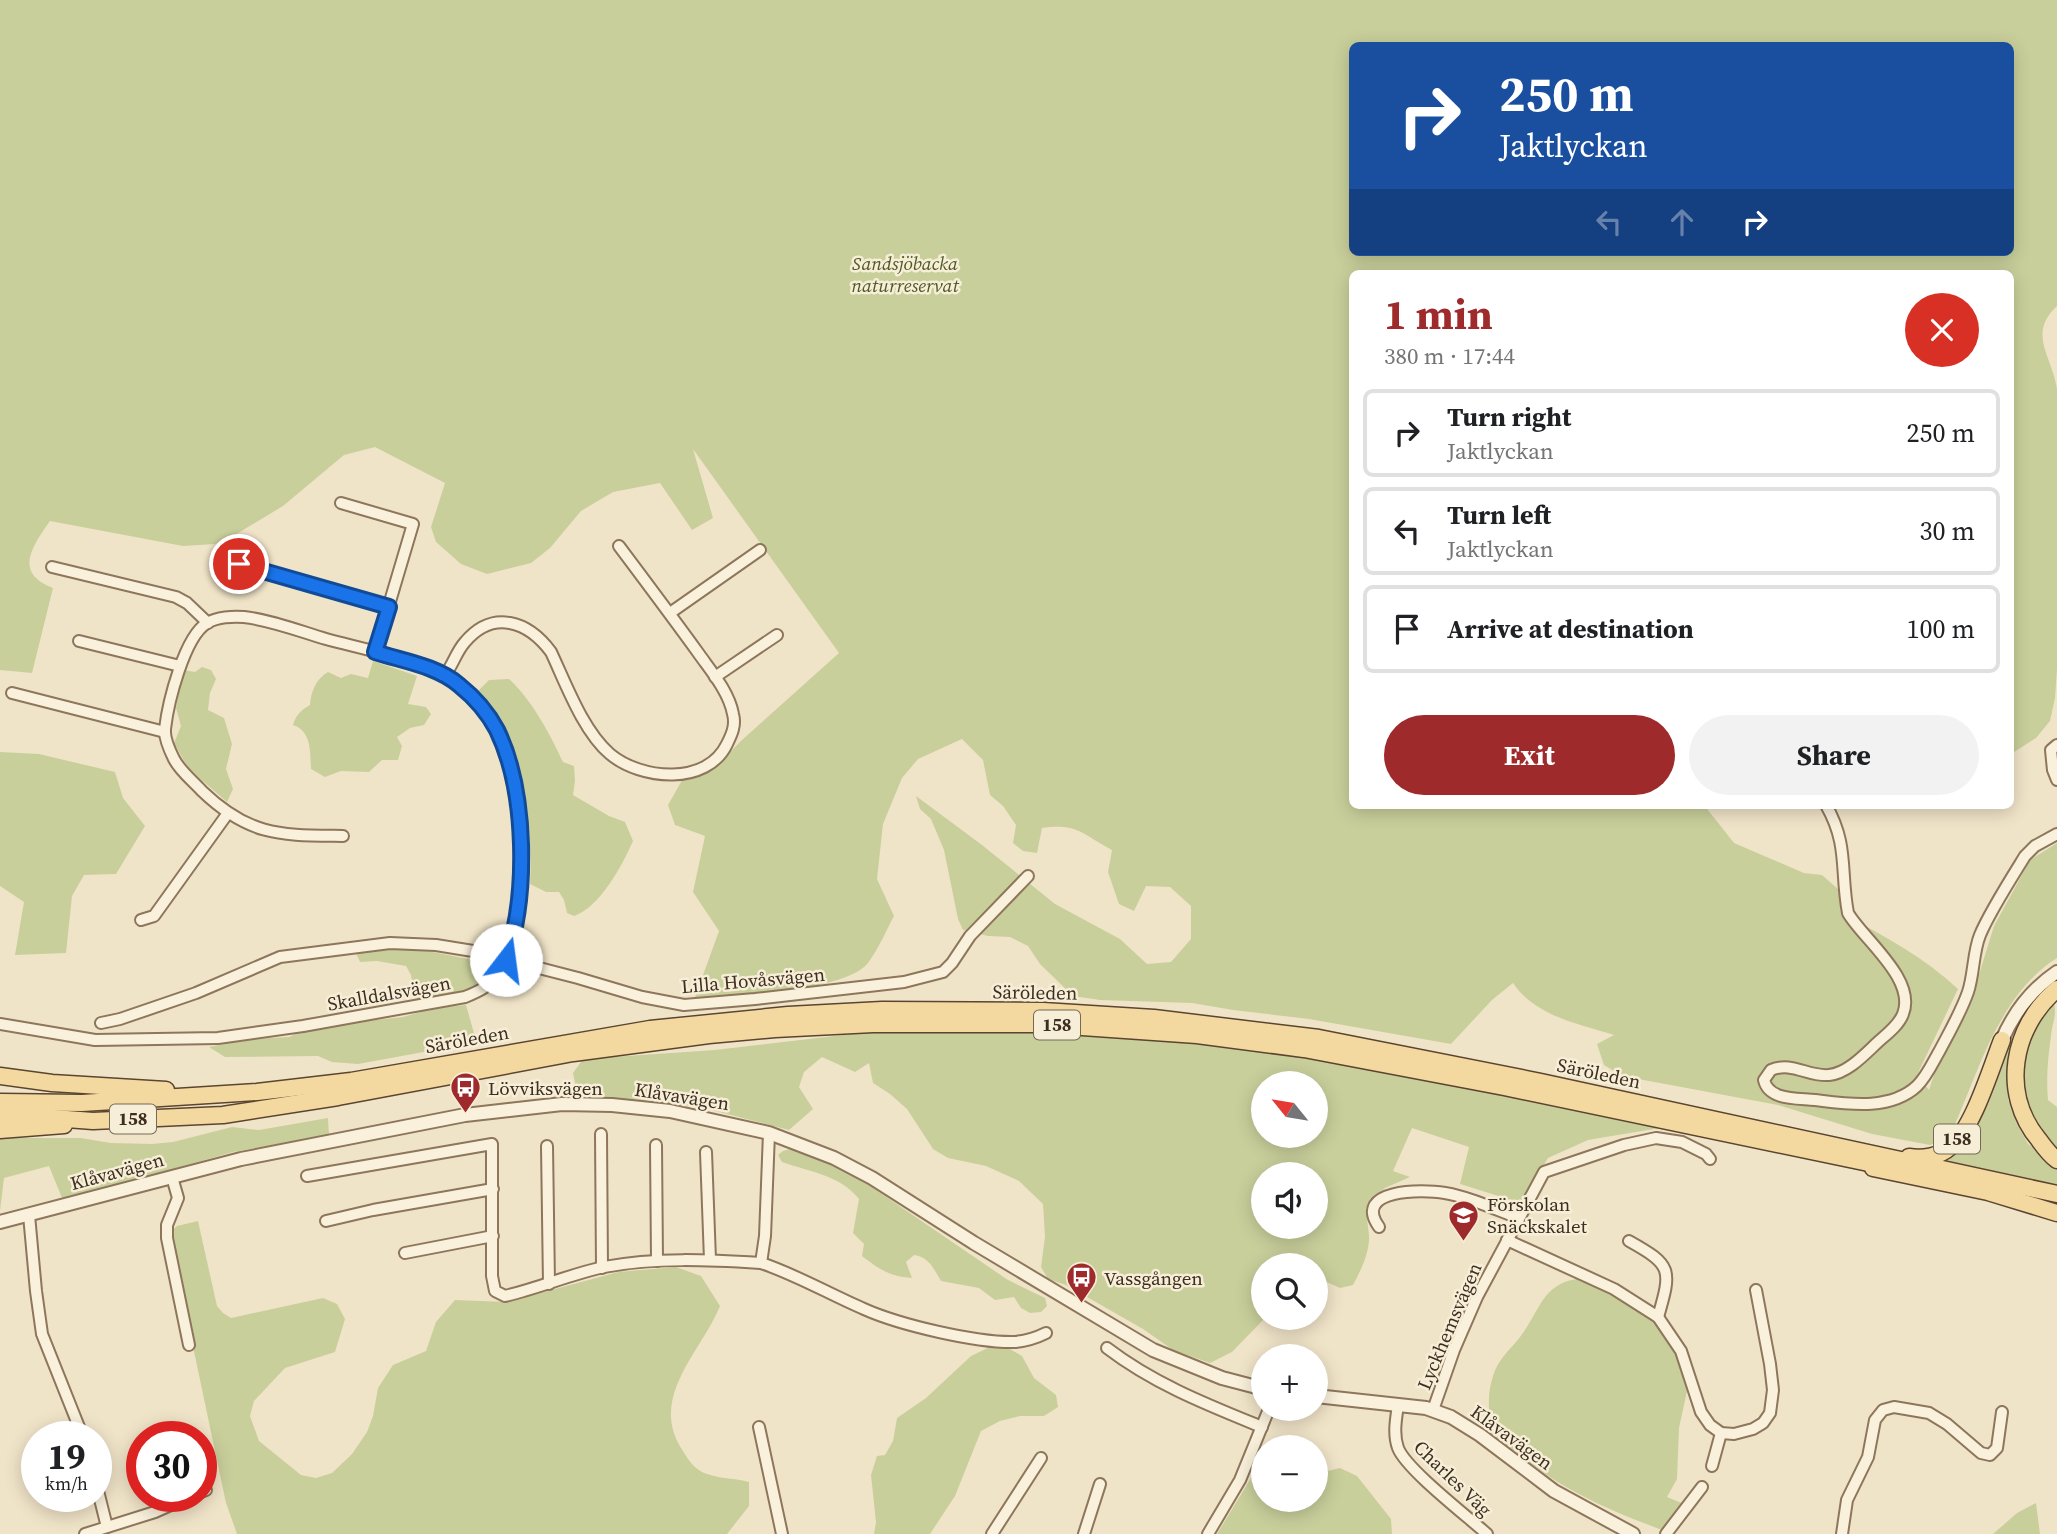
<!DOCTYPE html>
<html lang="en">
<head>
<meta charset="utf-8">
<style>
  :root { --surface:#fff; --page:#f2f2f2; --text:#202124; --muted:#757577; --line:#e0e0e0; --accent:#9e2a2b }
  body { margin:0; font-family:"Source Serif 4",serif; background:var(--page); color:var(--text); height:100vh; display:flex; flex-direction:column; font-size:26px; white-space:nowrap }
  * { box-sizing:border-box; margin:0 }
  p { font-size:23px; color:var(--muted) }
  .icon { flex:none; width:38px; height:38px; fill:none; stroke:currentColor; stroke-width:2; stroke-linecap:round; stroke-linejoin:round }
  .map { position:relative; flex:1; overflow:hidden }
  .details { position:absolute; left:1349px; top:270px; width:665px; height:539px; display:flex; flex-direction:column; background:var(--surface); border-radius:10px; box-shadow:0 4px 18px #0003 }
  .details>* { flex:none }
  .banner { position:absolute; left:1349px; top:42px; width:665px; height:214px; border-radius:10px; box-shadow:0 4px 18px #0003; background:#1a4fa0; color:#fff; overflow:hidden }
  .needle { width:46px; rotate:300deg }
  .buttons { position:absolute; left:1251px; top:1071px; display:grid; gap:14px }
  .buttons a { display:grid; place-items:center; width:77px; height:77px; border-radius:50%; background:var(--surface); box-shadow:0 4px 18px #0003; font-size:35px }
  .speed { position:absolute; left:21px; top:1421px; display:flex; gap:14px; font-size:35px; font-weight:700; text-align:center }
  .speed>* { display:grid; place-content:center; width:91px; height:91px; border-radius:50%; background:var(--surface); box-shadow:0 4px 18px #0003; line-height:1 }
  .speed small { font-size:18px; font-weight:400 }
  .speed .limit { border:10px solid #d22; background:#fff; color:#111 }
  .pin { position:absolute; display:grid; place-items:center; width:60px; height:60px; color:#fff; margin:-30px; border:4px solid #fff; border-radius:50%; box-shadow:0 2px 7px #0007 }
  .me { position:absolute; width:77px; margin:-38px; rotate:15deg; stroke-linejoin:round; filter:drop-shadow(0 0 5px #0008) }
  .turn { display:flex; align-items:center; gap:24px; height:147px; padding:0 35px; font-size:32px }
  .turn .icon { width:91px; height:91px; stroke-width:2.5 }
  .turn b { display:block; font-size:49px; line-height:60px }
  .lanes { display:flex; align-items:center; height:66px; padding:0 35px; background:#0003; justify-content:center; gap:35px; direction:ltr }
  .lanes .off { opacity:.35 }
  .round { display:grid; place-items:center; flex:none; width:74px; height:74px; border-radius:37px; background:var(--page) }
  .headline { display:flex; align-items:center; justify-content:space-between; height:119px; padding:0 35px }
  h1 { font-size:42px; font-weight:700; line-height:52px; color:var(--accent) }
  .button { display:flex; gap:14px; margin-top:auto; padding:14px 35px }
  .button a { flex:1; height:80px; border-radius:42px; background:var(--accent); color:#fff; font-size:28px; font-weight:700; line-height:80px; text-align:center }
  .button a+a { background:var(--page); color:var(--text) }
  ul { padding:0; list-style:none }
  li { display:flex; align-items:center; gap:21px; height:88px; margin:0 14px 10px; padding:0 21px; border:4px solid var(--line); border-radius:10px }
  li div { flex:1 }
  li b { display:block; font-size:26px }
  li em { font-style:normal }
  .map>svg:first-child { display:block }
</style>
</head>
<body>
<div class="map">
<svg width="2057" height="1534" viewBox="0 0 2057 1534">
  <rect width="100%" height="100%" fill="#f0e4c8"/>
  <g fill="#c9cf9b" fill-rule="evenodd">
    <path d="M0,0H2057V306C2027,334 2052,356 2057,389V669L2055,698L2050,721L2036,738L2011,754V273H1353V805H1704L1734,843L1804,873L1822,875L1838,889L1844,915C1885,936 1925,958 1958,989L1917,1075L1929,1090L1935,1071L1968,1010L1994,926L2030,860L2057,843V958C1999,995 1979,1070 1953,1129L1944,1139L1930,1145L1872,1134L1778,1105L1622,1076L1604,1065L1597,1044L1614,1035C1579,1024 1535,1016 1513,983L1492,1000L1451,1044L1309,1019L1233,1010L1192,1003L1100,1000L1073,996L1040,964L1028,946L1010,937L988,936L963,930L958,919L944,850L931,819L920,809L916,796L982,845L1055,904L1120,939L1147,964L1171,962L1191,939V906L1170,887L1146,886L1134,911L1119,904L1108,872L1112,850C1083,835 1078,823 1042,828L1037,853L1023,851L1013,843L1016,825L1003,806L990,795L983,760L962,739L918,759L902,778L883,824L877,879L894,916C886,931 878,950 868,963C845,992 732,995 694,1000L719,931L693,892L705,836L675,825L668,805L685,775L712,770L742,740L839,653L693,449L713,518L692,530L660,483L613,492L581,511L550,548L531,563L487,574L461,564L436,542L431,527L445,483L375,447L344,455L283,506L228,539L215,544L183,546L50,521C31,548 14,573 53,588L32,673L0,670ZM1353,46H2011V252H1353Z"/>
    <path d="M373,661L417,676L408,704L426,707L431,714L424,725L410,728L397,737L402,746L398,760H382L369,772L341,771L325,777L311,769C310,753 312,731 293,725C296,715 301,710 310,705C311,691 316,679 328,672L341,678L351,674L368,678Z"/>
    <path d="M202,667L211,670L216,679L210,693L208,710L224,718L232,744L226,769L233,789L227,802L188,768L174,743L181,726L176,708L183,670L195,672Z"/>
    <path d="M509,679C532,700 550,734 563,762L574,766L575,781L573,795L609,816L625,822L633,841C622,866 600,907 574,916L567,913L564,900L559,892H546L530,884L531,859L527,812L517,764L504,725L478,691L489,680Z"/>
    <path d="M0,752L39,754L115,772L123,798L145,826L116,874L84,875L72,896L66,953L15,955L24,902L0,886Z"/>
    <path d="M379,948L417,949L479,961L486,970C486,971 484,980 484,981C477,994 429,998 415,999L411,975L406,966L377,961L360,962L356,953Z"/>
    <path d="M2054,1003C2057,1017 2052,1023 2051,1036C2048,1057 2046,1079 2048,1100L2057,1107V1150C2018,1108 2010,1046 2054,1003Z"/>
    <path d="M466,1005L476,1040L451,1047L358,1064L332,1062L318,1056L225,1057L209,1047L251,1039L289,1037L302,1031L338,1024L403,1017L434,1008Z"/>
    <path d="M894,1029L1080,1031L1094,1037L1244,1046L1469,1082L1660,1128L1588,1140L1548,1158L1521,1203L1460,1184L1469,1147L1412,1128L1393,1171L1410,1177L1385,1188L1367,1205C1366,1216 1368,1225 1369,1235C1370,1252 1361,1270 1353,1285L1340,1288L1322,1280L1316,1285V1265H1264L1265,1318L1232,1352L1210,1363L1173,1350L1143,1329L1066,1285L1048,1279L1041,1267L1045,1237L1043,1204L1019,1181L986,1166L948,1158L933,1149L907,1109L890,1094L873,1083L869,1063L855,1072L822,1057L804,1072L799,1087L813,1109L789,1130L696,1106L589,1099L577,1093L573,1073L583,1059L715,1050ZM1264,1083H1316V1136H1264ZM1264,1174H1316V1227H1264Z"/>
    <path d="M2012,1036L2007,1076L2008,1099L2016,1122L2028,1144L2057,1165V1185L1945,1162C1982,1140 1997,1075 2012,1036Z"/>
    <path d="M328,1118L329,1135L233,1152L95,1191L62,1198L49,1166L4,1178L0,1211V1138H81L111,1143L152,1144L173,1142L232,1127L259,1130Z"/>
    <path d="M790,1149L818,1158L854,1175L1008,1280L1045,1298L1047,1306L1041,1312L1030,1313L1021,1308L1014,1297L995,1300L979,1288L941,1281C934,1269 929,1257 914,1255L906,1262L912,1278C889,1276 880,1270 862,1256L864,1244L853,1233L859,1199C840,1175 810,1172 782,1162L778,1155L783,1151Z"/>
    <path d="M198,1221L217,1306L223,1313L231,1318L323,1298L337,1304L345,1319L335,1352L285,1368L254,1401L250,1416L259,1441L301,1475L316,1478L332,1473L352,1454L367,1432L373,1416L378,1388L393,1365L426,1351L436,1322L455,1300L507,1302L618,1272L676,1267L701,1276L720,1306C702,1351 649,1396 681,1448C688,1459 694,1470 707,1474C721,1479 735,1478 749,1482V1506L727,1534H237L226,1503L169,1233L177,1226Z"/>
    <path d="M1583,1278L1651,1318L1676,1349L1689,1382L1679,1428L1677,1479L1667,1497L1684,1504L1673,1521L1662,1530C1607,1509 1566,1492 1520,1455C1512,1449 1500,1442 1496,1433C1487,1417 1487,1394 1493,1376C1498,1359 1510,1350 1520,1337C1542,1308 1542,1282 1583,1278Z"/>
    <path d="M992,1346L1010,1349L1022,1356L1034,1378L1056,1395L1058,1407L1044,1416H1020L1000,1421L981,1431L955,1496L930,1534H874L876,1522L871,1475L877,1456L885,1455L893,1441L897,1418L926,1398L971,1356Z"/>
    <path d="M1340,1468L1357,1476L1391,1519L1392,1534H1217L1254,1473H1263L1264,1500H1316V1474Z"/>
    <path d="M2036,1503L2040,1534H1993L2017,1513Z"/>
  </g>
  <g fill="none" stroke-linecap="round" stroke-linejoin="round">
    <defs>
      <g id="minor">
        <path d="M341,503L413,524L375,652"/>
        <path d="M239,563L389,607"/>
        <path d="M52,567L176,597L187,603L208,623"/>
        <path d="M670,613L760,550"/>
        <path d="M79,641L180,666"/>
        <path d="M445,675C453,665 456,652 465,642C493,609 528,621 551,652C566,684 583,731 610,754C641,780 707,786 727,744C732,734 736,725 733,714C729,692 711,671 699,654C673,618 646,582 619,546"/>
        <path d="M715,677L777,635"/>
        <path d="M12,693L165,732"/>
        <path d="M2057,745L2051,750L2053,770L2057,780"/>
        <path d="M1826,805C1849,845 1840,871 1848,913C1862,938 1917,979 1903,1014C1899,1025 1887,1034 1878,1042C1865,1054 1848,1073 1829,1075C1808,1077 1792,1061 1771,1070L1764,1080C1769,1101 1798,1098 1815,1100C1848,1104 1890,1111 1917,1086C1927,1076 1933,1062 1940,1050C1950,1031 1961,1012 1968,992C1974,974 1973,952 1980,935C1989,913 2012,877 2025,856L2035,846L2057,834"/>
        <path d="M141,920L154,916L228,813"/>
        <path d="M101,1023L120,1019L196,993L280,957L390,943L436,945L473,951L578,978L642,997L684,1005L755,999L904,982L943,972L952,963L970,936L1028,876"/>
        <path d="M0,1024L95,1040L218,1038L303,1026L465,997C480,991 490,986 499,973C534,921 523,785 497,730C489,713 474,698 460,685C432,662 362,649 326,639C299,631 271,620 244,617C233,616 217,617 207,623C184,637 168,703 165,729C164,738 170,751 174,759C180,771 193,781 202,791C250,837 281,835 343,836"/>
        <path d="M601,1134L602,1268"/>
        <path d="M656,1145L657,1261"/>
        <path d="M547,1146L549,1284"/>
        <path d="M706,1152L710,1260"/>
        <path d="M307,1176L492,1144V1276L495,1291L505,1296C539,1288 571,1274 604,1267C656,1257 710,1260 761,1263L765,1236L769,1133"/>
        <path d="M172,1177L178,1198L167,1225V1238L189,1345"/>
        <path d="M29,1215L36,1291L42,1334L83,1437"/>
        <path d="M326,1221L373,1210L493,1189"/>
        <path d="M1379,1227C1352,1189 1422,1189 1445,1193C1469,1197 1495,1209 1518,1218"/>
        <path d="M1507,1240L1614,1289L1658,1317L1681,1351L1701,1412L1710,1425L1721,1433L1734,1434L1753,1429L1763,1423L1770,1413L1773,1390L1770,1364L1756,1290"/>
        <path d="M1629,1241C1672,1265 1672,1269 1658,1317"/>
        <path d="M405,1253L493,1236"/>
        <path d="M761,1263C797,1275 829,1294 864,1309C900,1325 976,1343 1015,1342C1026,1341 1036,1338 1046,1333"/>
        <path d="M1107,1348C1154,1384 1208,1405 1262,1427"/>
        <path d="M1398,1405C1396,1419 1393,1434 1398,1448C1406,1469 1467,1516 1487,1534"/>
        <path d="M1433,1410L1454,1350L1477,1297L1544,1172L1624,1145L1656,1138L1682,1142L1706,1154L1710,1159"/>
        <path d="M759,1427L782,1534"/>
        <path d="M1712,1466L1721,1433"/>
        <path d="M96,1483L107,1527"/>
        <path d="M201,1492L206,1490"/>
        <path d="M85,1534L155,1512L191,1496"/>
        <path d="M992,1534L1041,1458"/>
        <path d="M1084,1534L1100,1484"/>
        <path d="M1208,1534L1240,1480L1269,1409"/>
        <path d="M1666,1534L1702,1487"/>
        <path d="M1842,1534L1847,1500L1868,1457L1875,1420L1883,1410L1894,1407L1929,1413L1947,1424L1981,1453L1990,1455L1997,1448L2002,1412"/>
      </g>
      <g id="tertiary">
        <path d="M2002,1040C2014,1012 2032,989 2057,972"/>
        <path d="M0,1222L241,1159L465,1115L562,1104L612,1105L670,1111L769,1133L834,1158L872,1178L974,1243L1153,1350L1222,1378L1264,1389"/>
        <path d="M1316,1396L1426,1408L1451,1417L1480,1435L1554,1491L1633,1534"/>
      </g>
      <g id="primary">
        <path d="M2057,989C2012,1027 2000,1093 2039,1140C2044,1147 2050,1155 2057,1160"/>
        <path d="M0,1076L52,1083L166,1090"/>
        <path d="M0,1102L82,1103L257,1092L351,1081L650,1029L788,1015L882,1010L1043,1011L1154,1018L1319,1038L1541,1082L2057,1194"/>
        <path d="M0,1114L93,1121L223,1115L338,1097L573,1053L709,1035L775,1029L873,1024H1039L1197,1035L1304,1049L1504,1087L1883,1166"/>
        <path d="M0,1130L64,1125"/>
        <path d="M1909,1157C1922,1159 1939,1157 1950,1147C1973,1129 1991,1068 2002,1040"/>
        <path d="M1873,1168L1988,1192L2057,1213"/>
      </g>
    </defs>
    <use href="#minor" stroke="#8d765c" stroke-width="14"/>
    <use href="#tertiary" stroke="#8d765c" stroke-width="16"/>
    <use href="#primary" stroke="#5b4430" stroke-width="19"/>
    <use href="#minor" stroke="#faf1dc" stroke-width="10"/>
    <use href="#tertiary" stroke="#faf1dc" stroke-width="12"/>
    <use href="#primary" stroke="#f3d9a0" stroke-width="16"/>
  </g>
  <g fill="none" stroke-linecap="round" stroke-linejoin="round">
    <defs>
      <path id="route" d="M239,564L389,607L375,652C403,661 437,666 459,685C474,697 488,713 497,730C527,792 528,896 506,960"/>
    </defs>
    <use href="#route" stroke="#114b97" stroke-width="18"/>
    <use href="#route" stroke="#1a73e8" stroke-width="12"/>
  </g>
  <defs>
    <symbol id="bus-pin" viewBox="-11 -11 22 30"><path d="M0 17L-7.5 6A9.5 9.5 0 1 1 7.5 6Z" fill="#9e2a2b" stroke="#f7eed8"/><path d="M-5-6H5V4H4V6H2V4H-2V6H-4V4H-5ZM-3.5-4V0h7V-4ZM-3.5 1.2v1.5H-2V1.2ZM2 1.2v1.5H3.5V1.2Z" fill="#fff"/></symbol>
    <symbol id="school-pin" viewBox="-11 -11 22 30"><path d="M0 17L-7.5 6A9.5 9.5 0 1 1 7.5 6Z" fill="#9e2a2b" stroke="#f7eed8"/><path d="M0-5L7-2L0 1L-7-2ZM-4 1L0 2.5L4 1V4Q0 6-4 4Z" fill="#fff"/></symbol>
  </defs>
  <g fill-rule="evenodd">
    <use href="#bus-pin" x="448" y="1070" width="35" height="47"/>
    <use href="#school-pin" x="1446" y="1198" width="35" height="47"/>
    <use href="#bus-pin" x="1064" y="1260" width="35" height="47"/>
  </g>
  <g text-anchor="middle" stroke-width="5" stroke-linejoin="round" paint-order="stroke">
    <g fill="#f7eed8" stroke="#756857" stroke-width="2">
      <rect x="1034" y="1010.5" width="46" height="29" rx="5"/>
      <rect x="110" y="1104.5" width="46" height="29" rx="5"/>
      <rect x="1934" y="1124.5" width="46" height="29" rx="5"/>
    </g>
    <g font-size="18" font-weight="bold" fill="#3d2e20">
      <text x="1057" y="1031">158</text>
      <text x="133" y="1125">158</text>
      <text x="1957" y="1145">158</text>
    </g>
    <g font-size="19" font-style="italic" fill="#4d5a26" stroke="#f7eed8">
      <text x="905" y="270">Sandsjöbacka<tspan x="905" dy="22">naturreservat</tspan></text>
    </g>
    <g font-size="19" fill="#3d2e20" stroke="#f7eed8">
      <text transform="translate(753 980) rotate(-5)" y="7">Lilla Hovåsvägen</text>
      <text transform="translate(1035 992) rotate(1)" y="7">Säröleden</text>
      <text transform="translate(389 993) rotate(-10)" y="7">Skalldalsvägen</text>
      <text transform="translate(467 1039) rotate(-10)" y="7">Säröleden</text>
      <text transform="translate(1599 1073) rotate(12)" y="7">Säröleden</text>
      <text transform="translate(682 1096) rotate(9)" y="7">Klåvavägen</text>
      <text transform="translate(117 1171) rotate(-15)" y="7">Klåvavägen</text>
      <text transform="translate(1449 1326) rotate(-67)" y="7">Lyckhemsvägen</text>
      <text transform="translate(1512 1437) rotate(36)" y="7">Klåvavägen</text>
      <text transform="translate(1453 1478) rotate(44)" y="7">Charles Väg</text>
    </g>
    <g font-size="19" fill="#3d2e20" stroke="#f7eed8" text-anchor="start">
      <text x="488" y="1095">Lövviksvägen</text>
      <text x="1487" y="1211">Förskolan<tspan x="1487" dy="22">Snäckskalet</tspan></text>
      <text x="1104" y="1285">Vassgången</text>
    </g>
  </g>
</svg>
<div class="buttons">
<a><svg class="needle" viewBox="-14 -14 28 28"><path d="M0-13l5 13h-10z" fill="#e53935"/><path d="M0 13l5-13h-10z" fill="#757577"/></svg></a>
<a><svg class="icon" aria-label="sound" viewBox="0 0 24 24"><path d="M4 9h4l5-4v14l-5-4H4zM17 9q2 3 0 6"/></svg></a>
<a><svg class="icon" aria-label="search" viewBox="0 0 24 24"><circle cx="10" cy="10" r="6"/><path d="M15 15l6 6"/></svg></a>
<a>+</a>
<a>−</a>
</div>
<div class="speed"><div>19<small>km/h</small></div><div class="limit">30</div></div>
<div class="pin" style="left:239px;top:564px;background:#d93025"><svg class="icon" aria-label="arrive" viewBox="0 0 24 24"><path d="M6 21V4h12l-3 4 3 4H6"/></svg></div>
<svg class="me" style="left:506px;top:960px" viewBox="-20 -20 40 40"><circle r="19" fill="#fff"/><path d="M0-13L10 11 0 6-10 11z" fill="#1a73e8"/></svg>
<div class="banner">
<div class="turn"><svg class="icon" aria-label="right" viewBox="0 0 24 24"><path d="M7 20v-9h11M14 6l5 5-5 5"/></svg><div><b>250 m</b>Jaktlyckan</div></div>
<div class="lanes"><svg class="icon off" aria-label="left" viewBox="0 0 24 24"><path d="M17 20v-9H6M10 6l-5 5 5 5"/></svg><svg class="icon off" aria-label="ahead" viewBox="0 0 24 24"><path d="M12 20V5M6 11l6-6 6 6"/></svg><svg class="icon" aria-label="right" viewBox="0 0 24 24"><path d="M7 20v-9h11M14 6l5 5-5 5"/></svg></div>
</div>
<section class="details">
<div class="headline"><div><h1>1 min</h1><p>380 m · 17:44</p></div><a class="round" style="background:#d93025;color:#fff"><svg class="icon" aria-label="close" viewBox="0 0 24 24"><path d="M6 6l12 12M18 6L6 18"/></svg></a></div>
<ul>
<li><svg class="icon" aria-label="right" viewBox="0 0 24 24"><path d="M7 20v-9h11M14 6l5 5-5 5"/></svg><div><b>Turn right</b><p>Jaktlyckan</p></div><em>250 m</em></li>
<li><svg class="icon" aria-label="left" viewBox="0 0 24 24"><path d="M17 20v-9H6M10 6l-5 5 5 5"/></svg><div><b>Turn left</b><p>Jaktlyckan</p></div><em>30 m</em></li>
<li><svg class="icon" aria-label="arrive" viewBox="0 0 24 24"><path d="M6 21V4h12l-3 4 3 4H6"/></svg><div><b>Arrive at destination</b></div><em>100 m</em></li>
</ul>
<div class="button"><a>Exit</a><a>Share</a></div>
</section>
</div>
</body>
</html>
